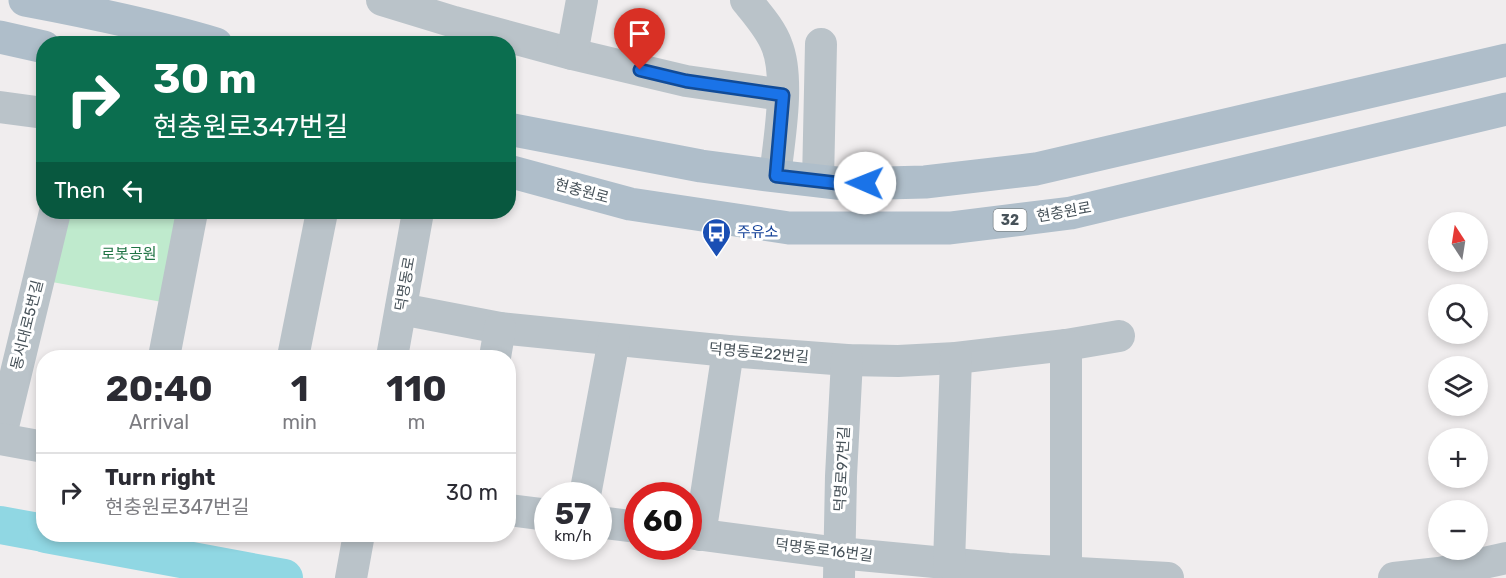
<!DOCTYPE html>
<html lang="en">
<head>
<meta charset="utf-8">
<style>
  :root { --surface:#fff; --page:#f2f2f3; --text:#2b2b33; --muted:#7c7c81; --line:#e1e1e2 }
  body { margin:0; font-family:Rubik,"Noto Sans KR",sans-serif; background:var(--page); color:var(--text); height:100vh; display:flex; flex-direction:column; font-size:22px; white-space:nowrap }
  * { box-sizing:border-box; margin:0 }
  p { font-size:20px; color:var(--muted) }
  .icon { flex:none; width:33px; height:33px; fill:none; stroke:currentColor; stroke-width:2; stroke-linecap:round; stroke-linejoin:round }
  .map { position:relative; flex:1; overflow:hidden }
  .drawer { position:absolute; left:36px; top:350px; width:480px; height:192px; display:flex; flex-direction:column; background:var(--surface); border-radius:24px; box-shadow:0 3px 9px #0003 }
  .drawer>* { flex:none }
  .banner { position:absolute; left:36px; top:36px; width:480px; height:183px; border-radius:24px; box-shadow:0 3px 9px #0003; background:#0b6e4f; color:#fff; overflow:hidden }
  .needle { width:39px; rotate:348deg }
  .buttons { position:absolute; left:1428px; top:212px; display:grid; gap:12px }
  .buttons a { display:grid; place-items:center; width:60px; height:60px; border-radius:50%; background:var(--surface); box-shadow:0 3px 9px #0003; font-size:30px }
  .speed { position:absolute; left:534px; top:482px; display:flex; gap:12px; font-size:30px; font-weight:700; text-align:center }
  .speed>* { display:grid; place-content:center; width:78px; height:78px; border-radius:50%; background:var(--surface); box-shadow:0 3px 9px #0003; line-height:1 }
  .speed small { font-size:15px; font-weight:400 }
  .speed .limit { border:9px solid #d22; background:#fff; color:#111 }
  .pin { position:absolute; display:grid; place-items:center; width:51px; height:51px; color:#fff; margin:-62px -26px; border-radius:50% 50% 50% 0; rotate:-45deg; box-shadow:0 0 6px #0007 }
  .pin .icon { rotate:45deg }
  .me { position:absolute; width:66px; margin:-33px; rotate:271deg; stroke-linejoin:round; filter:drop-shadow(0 0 4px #0008) }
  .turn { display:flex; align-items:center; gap:21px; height:126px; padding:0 18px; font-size:27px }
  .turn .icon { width:78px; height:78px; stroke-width:2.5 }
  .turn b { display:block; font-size:42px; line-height:51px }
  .then { display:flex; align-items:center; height:57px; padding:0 18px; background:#0003; gap:12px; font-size:22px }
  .eta { display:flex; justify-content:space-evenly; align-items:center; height:102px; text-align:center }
  .eta b { font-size:36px; font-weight:700; line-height:42px }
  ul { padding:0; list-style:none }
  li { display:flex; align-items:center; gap:18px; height:78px; padding:0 18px; border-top:2px solid var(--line) }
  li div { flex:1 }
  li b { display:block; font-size:22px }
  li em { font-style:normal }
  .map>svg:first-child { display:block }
</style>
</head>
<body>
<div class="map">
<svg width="1506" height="578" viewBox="0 0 1506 578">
  <rect width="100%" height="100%" fill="#f0edee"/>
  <path fill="#bfeacd" d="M70,212H179L162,302L52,282Z"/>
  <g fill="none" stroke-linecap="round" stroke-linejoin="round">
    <g stroke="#90d7e3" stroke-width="38">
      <path d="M0,525L44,533"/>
      <path d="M46,534L284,578"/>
    </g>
    <g stroke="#bac3c9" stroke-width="32">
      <path d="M382,0L454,22L572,54L686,81L783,95"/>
      <path d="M746,0C757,14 771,29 777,46C790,79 779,141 775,176"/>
      <path d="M572,54L582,0"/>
      <path d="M0,107L44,113"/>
      <path d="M818,181L821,44"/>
      <path d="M401,309L500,328L728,351L847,360L898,361L956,358L1066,345L1119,336"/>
      <path d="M164,357L192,212"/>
      <path d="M293,357L322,212"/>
      <path d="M392,357L418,212"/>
      <path d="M495,357L500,328"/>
      <path d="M0,439L55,212"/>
      <path d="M0,439L44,447"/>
      <path d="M585,495L614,340"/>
      <path d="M508,510L548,515"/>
      <path d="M598,522L638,527"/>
      <path d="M688,533L839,553L1008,569L1168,578"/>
      <path d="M700,535L728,351"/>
      <path d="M949,563L956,358"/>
      <path d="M1066,572V345"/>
      <path d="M351,578L359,534"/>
      <path d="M839,578L841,476L847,360"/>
      <path d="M1394,578L1439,573L1506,558"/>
    </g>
    <g stroke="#afbeca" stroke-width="33">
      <path d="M25,0C89,12 153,25 216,44"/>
      <path d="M0,37L44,47"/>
      <path d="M508,129L701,166L775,176L845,184L925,182L1036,169L1506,60"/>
      <path d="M508,171L630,204L789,228H950L1071,213L1506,109"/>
    </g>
  </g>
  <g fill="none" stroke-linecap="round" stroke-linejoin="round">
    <defs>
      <path id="route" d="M640,70L686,81L783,95L776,176L845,184L865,183"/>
    </defs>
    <use href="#route" stroke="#114b97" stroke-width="15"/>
    <use href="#route" stroke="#1a73e8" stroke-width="10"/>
  </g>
  <defs>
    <symbol id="bus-pin" viewBox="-11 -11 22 30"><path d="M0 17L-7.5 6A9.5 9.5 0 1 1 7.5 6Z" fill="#1a4fb4" stroke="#fff"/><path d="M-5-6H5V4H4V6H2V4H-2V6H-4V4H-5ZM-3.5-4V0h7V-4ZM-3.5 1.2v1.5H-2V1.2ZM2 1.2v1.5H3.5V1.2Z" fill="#fff"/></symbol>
  </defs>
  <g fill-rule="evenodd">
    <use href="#bus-pin" x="700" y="216" width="33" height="45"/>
  </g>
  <g text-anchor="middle" stroke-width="6" stroke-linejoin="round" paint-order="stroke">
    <rect fill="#fff" stroke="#7e868b" stroke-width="1.5" x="993.5" y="209" width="33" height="22" rx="4.5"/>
    <g font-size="14" font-weight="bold" fill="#475259">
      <text x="1010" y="225">32</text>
    </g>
    <g font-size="15" fill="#475259" stroke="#fff">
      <text transform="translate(582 191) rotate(15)" y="5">현충원로</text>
      <text transform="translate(1064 212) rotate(-10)" y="5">현충원로</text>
      <text transform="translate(405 284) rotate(-80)" y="5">덕명동로</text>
      <text transform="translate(27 325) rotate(-76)" y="5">동서대로5번길</text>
      <text transform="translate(759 353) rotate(5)" y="5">덕명동로22번길</text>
      <text transform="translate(842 469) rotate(-87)" y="5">덕명로97번길</text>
      <text transform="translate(824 550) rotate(7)" y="5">덕명동로16번길</text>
    </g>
    <g font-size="15" fill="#164399" stroke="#fff" text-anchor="start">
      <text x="737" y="237">주유소</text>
    </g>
    <g font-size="15" fill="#1f7344" stroke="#fff">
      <text x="129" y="259">로봇공원</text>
    </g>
  </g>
</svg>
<div class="buttons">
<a><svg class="needle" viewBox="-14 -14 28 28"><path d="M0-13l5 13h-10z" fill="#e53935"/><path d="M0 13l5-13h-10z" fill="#7c7c81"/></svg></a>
<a><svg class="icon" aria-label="search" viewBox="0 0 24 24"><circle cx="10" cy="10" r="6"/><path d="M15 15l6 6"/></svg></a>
<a><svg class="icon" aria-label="layers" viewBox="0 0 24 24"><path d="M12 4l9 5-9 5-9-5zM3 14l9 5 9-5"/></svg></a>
<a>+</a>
<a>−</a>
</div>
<div class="speed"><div>57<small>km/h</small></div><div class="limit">60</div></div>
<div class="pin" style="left:640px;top:70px;background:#d93025"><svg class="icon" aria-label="arrive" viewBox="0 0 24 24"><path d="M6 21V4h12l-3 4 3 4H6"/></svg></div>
<svg class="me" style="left:865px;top:183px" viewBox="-20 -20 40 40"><circle r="19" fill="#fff"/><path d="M0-13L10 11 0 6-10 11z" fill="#1a73e8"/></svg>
<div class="banner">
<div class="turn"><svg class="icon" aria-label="right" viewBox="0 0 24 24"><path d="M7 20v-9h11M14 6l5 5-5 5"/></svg><div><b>30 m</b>현충원로347번길</div></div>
<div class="then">Then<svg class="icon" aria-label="left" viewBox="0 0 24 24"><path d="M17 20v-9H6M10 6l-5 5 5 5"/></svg></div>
</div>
<section class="drawer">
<div class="eta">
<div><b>20:40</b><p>Arrival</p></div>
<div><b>1</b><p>min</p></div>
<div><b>110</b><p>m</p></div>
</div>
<ul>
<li><svg class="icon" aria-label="right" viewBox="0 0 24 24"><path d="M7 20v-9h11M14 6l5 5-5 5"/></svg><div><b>Turn right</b><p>현충원로347번길</p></div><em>30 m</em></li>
</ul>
</section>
</div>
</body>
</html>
